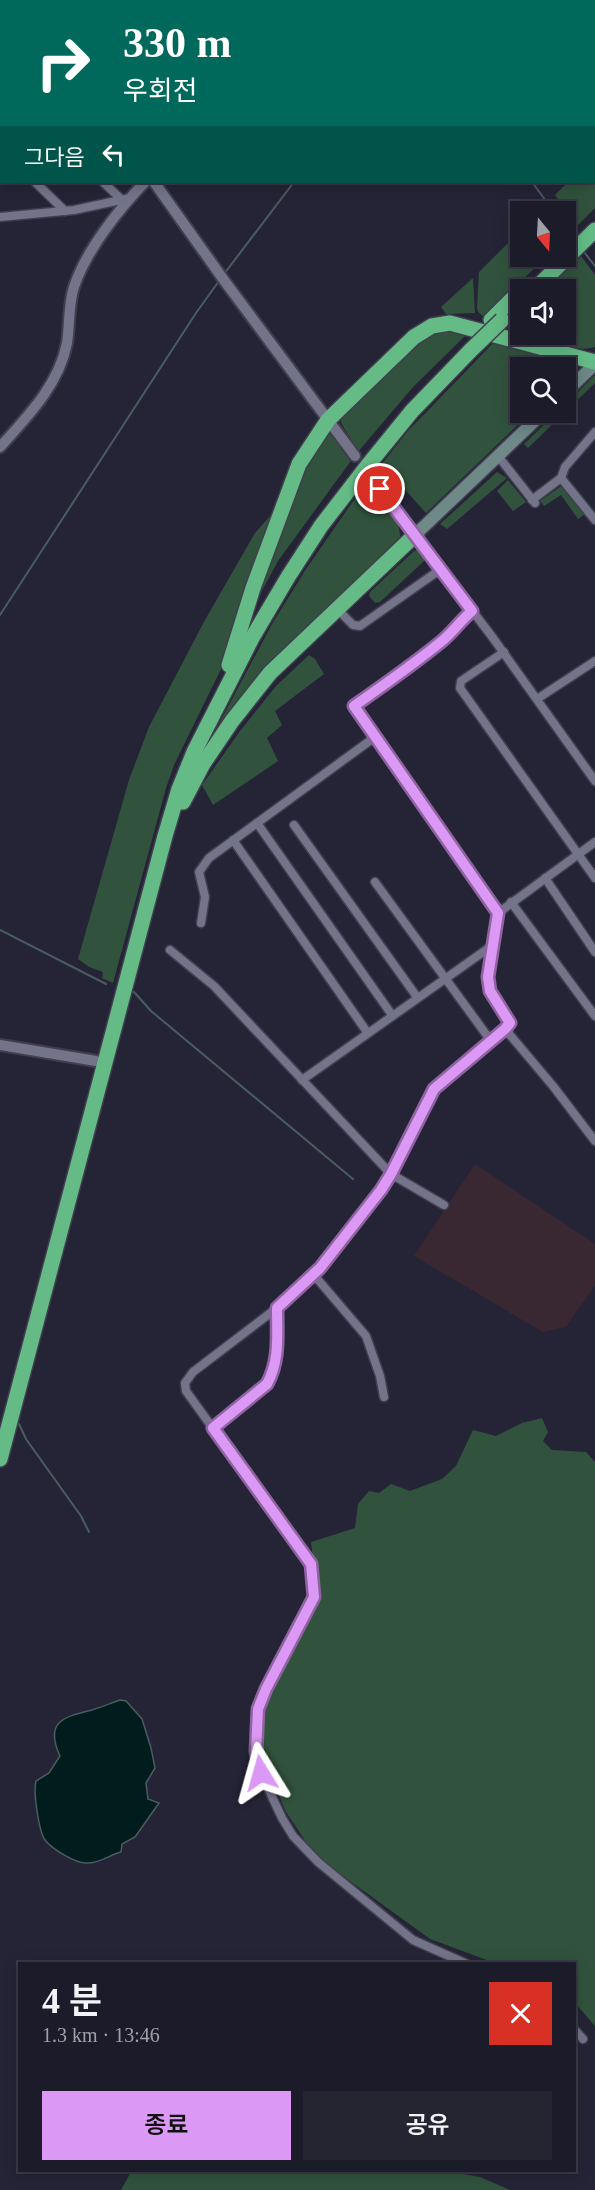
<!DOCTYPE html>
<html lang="ko">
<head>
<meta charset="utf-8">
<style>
  :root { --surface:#1c1b29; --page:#252431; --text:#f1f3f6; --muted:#a0a1a8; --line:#3a3946; --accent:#db99f5 }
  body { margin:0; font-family:"Times New Roman","Noto Sans KR",serif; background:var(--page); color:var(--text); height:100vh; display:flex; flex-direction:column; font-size:22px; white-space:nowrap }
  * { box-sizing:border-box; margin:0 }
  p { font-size:20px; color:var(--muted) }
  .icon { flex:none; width:33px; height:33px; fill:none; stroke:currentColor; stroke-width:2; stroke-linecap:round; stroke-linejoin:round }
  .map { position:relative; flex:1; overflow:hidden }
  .panel { position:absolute; left:18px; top:1962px; width:558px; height:210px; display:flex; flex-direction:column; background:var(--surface); border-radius:0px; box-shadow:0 3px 15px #0003,0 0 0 2px var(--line) }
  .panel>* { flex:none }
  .top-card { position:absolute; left:0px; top:0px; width:596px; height:183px; box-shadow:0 3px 15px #0003,0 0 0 2px var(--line); background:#00695c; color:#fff; overflow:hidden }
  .needle { width:39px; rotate:162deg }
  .fabs { position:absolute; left:510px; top:201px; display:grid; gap:12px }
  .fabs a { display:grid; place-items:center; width:66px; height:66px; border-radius:0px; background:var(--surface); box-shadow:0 3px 15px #0003,0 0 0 2px var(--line); font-size:30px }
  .pin { position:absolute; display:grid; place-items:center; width:51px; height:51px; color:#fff; margin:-26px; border:3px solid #fff; border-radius:50%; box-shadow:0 2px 6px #0007 }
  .me { position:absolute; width:66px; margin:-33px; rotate:352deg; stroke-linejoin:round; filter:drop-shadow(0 0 4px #0008) }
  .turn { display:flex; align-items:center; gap:21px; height:126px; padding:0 24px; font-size:27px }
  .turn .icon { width:78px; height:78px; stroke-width:2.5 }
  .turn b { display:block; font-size:42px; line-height:51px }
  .then { display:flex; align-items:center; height:57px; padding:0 24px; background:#0003; gap:12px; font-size:22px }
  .round { display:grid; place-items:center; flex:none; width:63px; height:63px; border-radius:0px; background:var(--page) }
  .summary { display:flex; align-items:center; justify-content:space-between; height:102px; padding:0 24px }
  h1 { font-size:36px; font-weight:600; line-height:45px }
  .cta { display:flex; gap:12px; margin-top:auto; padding:12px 24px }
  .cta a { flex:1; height:69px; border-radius:0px; background:var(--accent); color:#111; font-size:24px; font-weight:600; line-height:69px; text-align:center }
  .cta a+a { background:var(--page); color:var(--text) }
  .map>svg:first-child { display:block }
</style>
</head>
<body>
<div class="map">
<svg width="595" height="2190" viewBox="0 0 595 2190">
  <rect width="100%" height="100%" fill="#252437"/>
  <path fill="#392832" d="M475,1164L595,1244V1285L566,1327L543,1332L414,1256Z"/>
  <g fill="#31533d">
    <path d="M595,155V208L566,237V227L568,224L566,220L570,215L555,195L568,182H594Z"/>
    <path d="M520,231V256L546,257L484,317L478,312L477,307L479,272Z"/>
    <path d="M581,256L595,275V347C575,353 547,341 528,335L566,334V290L547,289Z"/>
    <path d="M473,278L475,313L446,314L441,307Z"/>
    <path d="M451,328L466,335L413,387L357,453C354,440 345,432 340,420L342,416L425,336Z"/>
    <path d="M496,340L566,359L572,369L566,378V368H520V412L530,413L426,513L382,464L407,432Z"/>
    <path d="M595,375V383L566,411V404Z"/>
    <path d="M557,412L564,413L528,448L524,444Z"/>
    <path d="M329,430L353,458L278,561L245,622L303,470Z"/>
    <path d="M497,472L507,478L447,529L440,524Z"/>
    <path d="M508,480L526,502L513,511L497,491Z"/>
    <path d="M367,481C380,498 400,515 400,537L293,641L227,714L229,715L204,752L272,624L306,569Z"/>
    <path d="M563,485L585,514L578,519L561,495L544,506L540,501Z"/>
    <path d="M281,504L223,665L174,765L166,788L113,983L102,978L103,972L89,967L78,959L129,780L149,727L205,620L255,533Z"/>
    <path d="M419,549L425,557L424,561L380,602L375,603L369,596L370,592L414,551Z"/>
    <path d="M309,655L315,659L324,674L275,711L282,725L267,738L278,761L213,805L202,785L240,731L276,686Z"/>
    <path d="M542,1418L548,1432L543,1441L552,1450L586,1452L595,1462V2026L575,2003L574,1964L495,1963L430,1939L328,1865L306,1842L286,1812L262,1756L261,1724L264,1707L280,1669L307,1626L318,1599L311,1542L355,1528L358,1504L369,1491L379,1493L391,1484L410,1491L442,1479L456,1466L473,1430L496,1436L522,1423Z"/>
    <path d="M132,2170L447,2171L480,2177L510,2190H121Z"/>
  </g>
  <path fill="#011c1d" stroke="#495c60" stroke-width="1.5" d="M120,1700L126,1701L142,1719L151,1748L155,1768L146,1783L148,1799L159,1803L135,1837L122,1844L121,1852C109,1855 99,1864 86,1863C75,1863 52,1849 45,1840C39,1832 33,1792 36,1781L49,1773L60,1756C44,1721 64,1717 92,1710C102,1707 111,1703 120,1700Z"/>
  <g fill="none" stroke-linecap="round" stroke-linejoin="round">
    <g stroke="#495c60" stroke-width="2">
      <path d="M255,0L256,2"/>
      <path d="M530,2L532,0"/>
      <path d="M532,182L554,212"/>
      <path d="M584,252L595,266"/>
      <path d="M224,274L294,182"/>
      <path d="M0,615L196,313L219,281"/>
      <path d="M0,930L106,984"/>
      <path d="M134,992L151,1011L353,1179"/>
      <path d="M19,1424L26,1439L81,1516L89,1532"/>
    </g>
    <defs>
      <g id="minor">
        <path d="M0,8L2,9"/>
        <path d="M0,146L2,147"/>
        <path d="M35,182L65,211"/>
        <path d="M103,182L121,199"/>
        <path d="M0,217L74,210L130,198"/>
        <path d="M498,456L535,503"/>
        <path d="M561,478L595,520"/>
        <path d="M532,500L561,478L565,467L595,432"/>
        <path d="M415,535L493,638L595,781"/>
        <path d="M337,609L353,625L360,626L441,569"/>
        <path d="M472,611C461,620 453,632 442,641C414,664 384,685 354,706L498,913"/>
        <path d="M504,652L461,681L460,688L595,878"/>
        <path d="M537,699L595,661"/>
        <path d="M257,823L392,1015"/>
        <path d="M294,825L417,997"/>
        <path d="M233,840L367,1032"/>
        <path d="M545,878L595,952"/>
        <path d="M375,882L491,1041"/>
        <path d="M511,902L595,1016"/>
        <path d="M201,923L205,897L199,872L209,858L375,737"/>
        <path d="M170,950L214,986L391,1174L444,1205"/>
        <path d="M505,1029L553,1086L595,1141"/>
        <path d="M302,1080L493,945"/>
        <path d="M314,1275L366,1336L380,1376L384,1397"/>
        <path d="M213,1428L267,1385C280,1361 277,1334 277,1308"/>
        <path d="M467,1964L413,1940L318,1862L293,1836L282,1818L261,1773L256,1753L258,1709L266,1689L314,1597L311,1564L186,1391L185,1383L193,1372L277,1308L320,1268L391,1174L434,1089L505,1029L510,1023L490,991L487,977L498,913L595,842"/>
        <path d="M574,2029L583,2039"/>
      </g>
      <g id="tertiary">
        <path d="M80,0L81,2"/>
        <path d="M330,2L333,0"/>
        <path d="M154,182L226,283L355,456"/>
        <path d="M0,447C27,417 59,385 67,343C70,324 68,302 75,284C88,248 119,209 145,182"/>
        <path d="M368,473L415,535"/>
        <path d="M0,1045L96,1061"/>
      </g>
      <g id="secondary">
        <path d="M566,392L595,364"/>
        <path d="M415,535L544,412"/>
      </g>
      <g id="motorway">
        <path d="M534,290L595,230"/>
        <path d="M491,320L520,291"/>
        <path d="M229,665L253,588L299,464L328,420L414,337L432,326L450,323L595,362"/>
        <path d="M183,802L203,764L232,721L270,673L415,535"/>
        <path d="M0,1459L165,836L179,789L194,752L252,638L288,577L321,526L368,465L412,411L470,351"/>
      </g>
    </defs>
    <use href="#minor" stroke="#413f4f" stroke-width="11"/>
    <use href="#tertiary" stroke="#413f4f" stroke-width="14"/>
    <use href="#secondary" stroke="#413f4f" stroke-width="15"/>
    <use href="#motorway" stroke="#413f4f" stroke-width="18"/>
    <use href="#minor" stroke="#73738a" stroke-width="8"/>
    <use href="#tertiary" stroke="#73738a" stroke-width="10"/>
    <use href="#secondary" stroke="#6e8988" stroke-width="12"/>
    <use href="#motorway" stroke="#64bb85" stroke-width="15"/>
    <defs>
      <path id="motorway-bridge" d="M470,351L502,320"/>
    </defs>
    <use href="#motorway-bridge" stroke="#413f4f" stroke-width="18" stroke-linecap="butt"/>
    <use href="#motorway-bridge" stroke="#64bb85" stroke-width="15"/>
  </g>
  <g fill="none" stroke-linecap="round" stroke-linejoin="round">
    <defs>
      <path id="route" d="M261,1773L256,1752L258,1709L266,1689L314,1597L311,1564L213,1428L267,1384C280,1361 277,1334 277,1308L320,1268L381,1190L391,1174L434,1089L505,1029L510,1023L490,991L488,977L498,913L354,706C384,685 414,664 442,641C453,632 461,620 472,611L380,489"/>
    </defs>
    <use href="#route" stroke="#8e639f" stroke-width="15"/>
    <use href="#route" stroke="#db99f5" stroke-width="10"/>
  </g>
</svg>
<div class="fabs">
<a><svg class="needle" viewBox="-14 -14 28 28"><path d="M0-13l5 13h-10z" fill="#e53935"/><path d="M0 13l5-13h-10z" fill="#a0a1a8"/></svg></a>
<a><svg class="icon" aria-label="sound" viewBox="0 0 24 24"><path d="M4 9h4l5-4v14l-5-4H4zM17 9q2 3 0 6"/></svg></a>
<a><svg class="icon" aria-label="search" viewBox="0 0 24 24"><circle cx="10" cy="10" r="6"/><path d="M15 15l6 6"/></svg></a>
</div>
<div class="pin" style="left:380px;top:489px;background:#d93025"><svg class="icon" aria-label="arrive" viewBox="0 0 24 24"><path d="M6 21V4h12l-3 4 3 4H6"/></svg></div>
<svg class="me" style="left:261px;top:1773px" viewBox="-20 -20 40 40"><path d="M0-17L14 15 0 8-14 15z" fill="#db99f5" stroke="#fff" stroke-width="4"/></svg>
<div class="top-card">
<div class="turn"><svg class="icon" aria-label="right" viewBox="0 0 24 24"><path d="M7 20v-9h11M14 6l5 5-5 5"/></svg><div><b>330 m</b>우회전</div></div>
<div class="then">그다음<svg class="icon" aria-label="left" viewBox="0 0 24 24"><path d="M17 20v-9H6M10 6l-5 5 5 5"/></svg></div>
</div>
<section class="panel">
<div class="summary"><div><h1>4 분</h1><p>1.3 km · 13:46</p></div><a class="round" style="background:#d93025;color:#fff"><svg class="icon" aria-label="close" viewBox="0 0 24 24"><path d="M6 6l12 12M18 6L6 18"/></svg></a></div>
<div class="cta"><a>종료</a><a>공유</a></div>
</section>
</div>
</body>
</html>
